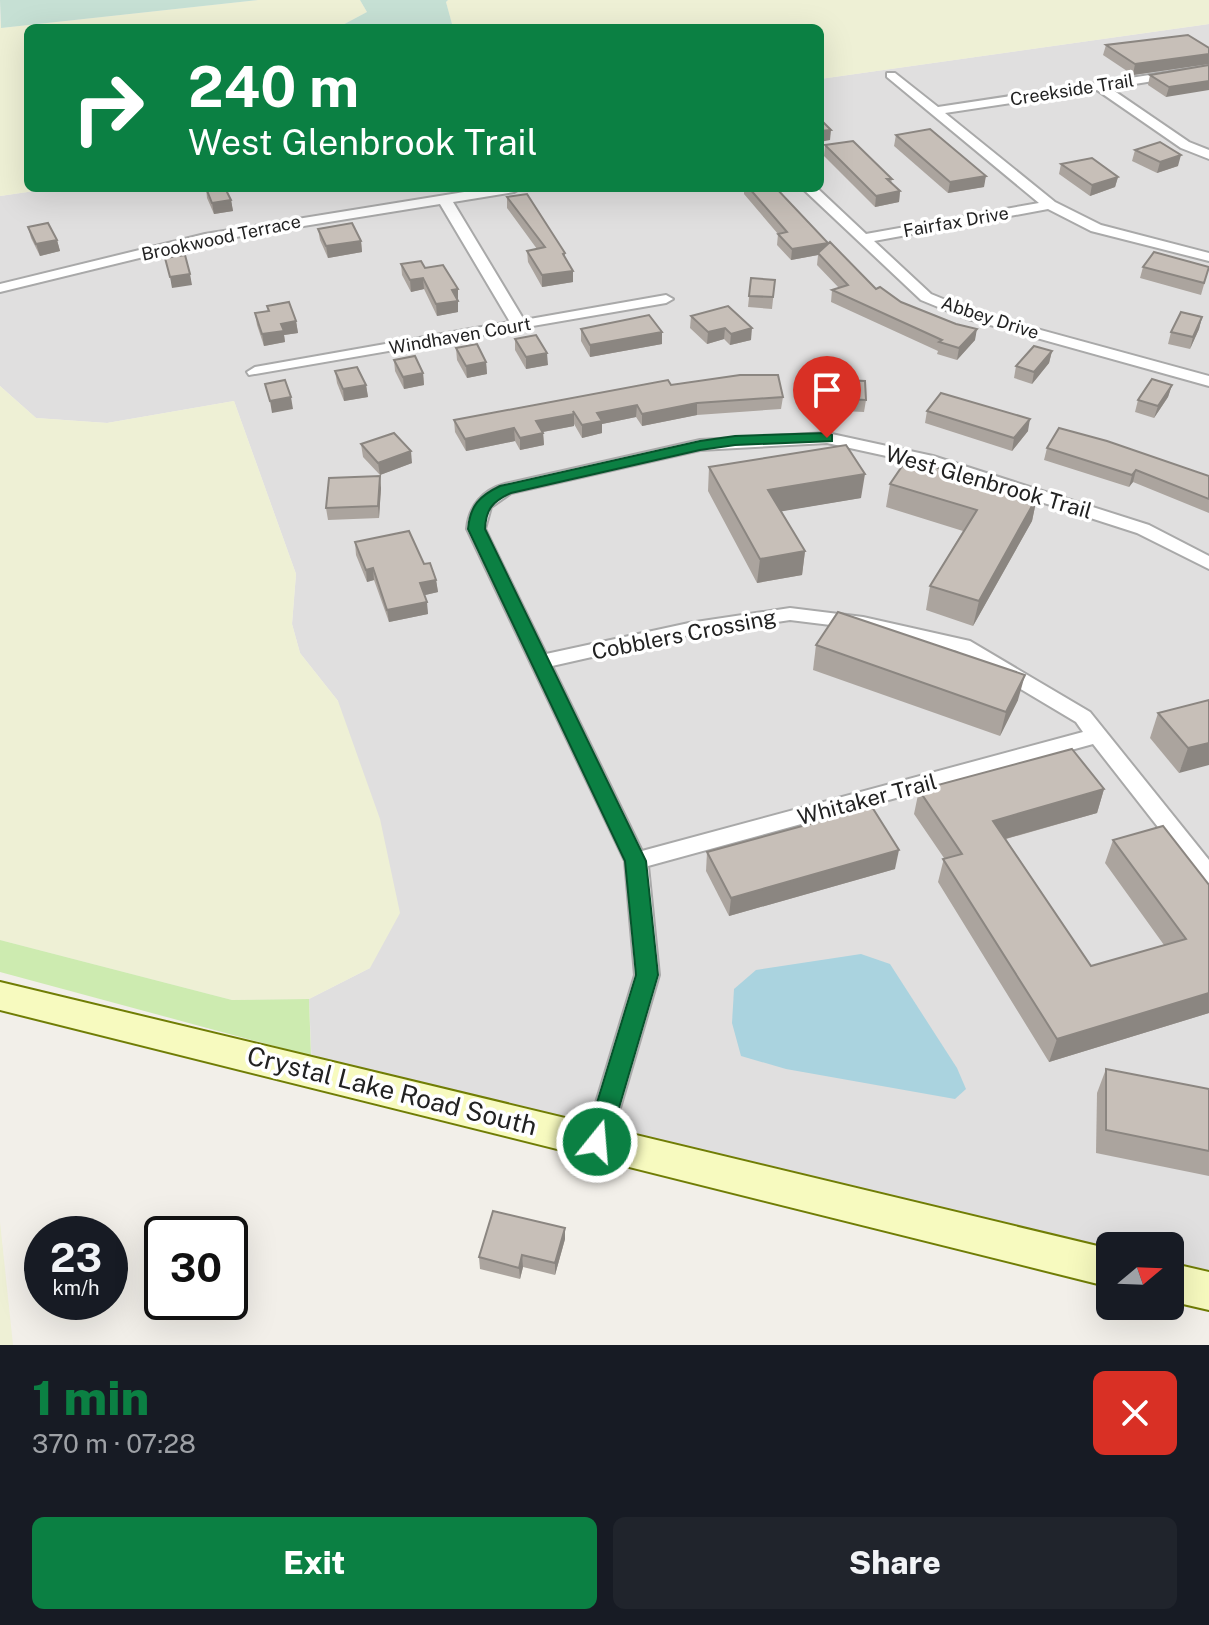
<!DOCTYPE html>
<html lang="en">
<head>
<meta charset="utf-8">
<style>
  :root { --surface:#171b24; --page:#20242c; --text:#f1f3f6; --muted:#9ea1a6; --accent:#0b8043 }
  body { margin:0; font-family:"Public Sans",sans-serif; background:var(--page); color:var(--text); height:100vh; display:flex; flex-direction:column; font-size:30px; white-space:nowrap }
  * { box-sizing:border-box; margin:0 }
  p { font-size:26px; color:var(--muted) }
  .icon { flex:none; width:44px; height:44px; fill:none; stroke:currentColor; stroke-width:2; stroke-linecap:round; stroke-linejoin:round }
  .map { position:relative; height:1345px; overflow:hidden }
  .details { display:flex; flex-direction:column; background:var(--surface); flex:1 }
  .details>* { flex:none }
  .top-card { position:absolute; left:24px; top:24px; width:800px; height:168px; border-radius:12px; box-shadow:0 8px 32px #0002; background:#0b8043; color:#fff; overflow:hidden }
  .needle { width:52px; rotate:71deg }
  .buttons { position:absolute; left:1096px; top:1232px; display:grid; gap:16px }
  .buttons a { display:grid; place-items:center; width:88px; height:88px; border-radius:12px; background:var(--surface); box-shadow:0 8px 32px #0002; font-size:40px }
  .speed { position:absolute; left:24px; top:1216px; display:flex; gap:16px; font-size:40px; font-weight:700; text-align:center }
  .speed>* { display:grid; place-content:center; width:104px; height:104px; border-radius:50%; background:var(--surface); box-shadow:0 8px 32px #0002; line-height:1 }
  .speed small { font-size:20px; font-weight:400 }
  .speed .limit { border:4px solid #111; border-radius:12px; background:#fff; color:#111 }
  .pin { position:absolute; display:grid; place-items:center; width:68px; height:68px; color:#fff; margin:-82px -34px; border-radius:50% 50% 50% 0; rotate:-45deg; box-shadow:0 0 8px #0007 }
  .pin .icon { rotate:45deg }
  .me { position:absolute; width:88px; margin:-44px; rotate:17deg; stroke-linejoin:round; filter:drop-shadow(0 0 6px #0008) }
  .turn { display:flex; align-items:center; gap:28px; height:168px; padding:0 32px; font-size:36px }
  .turn .icon { width:104px; height:104px; stroke-width:2.5 }
  .turn b { display:block; font-size:56px; line-height:68px }
  .round { display:grid; place-items:center; flex:none; width:84px; height:84px; border-radius:12px; background:var(--page) }
  .head { display:flex; align-items:center; justify-content:space-between; height:136px; padding:0 32px }
  h1 { font-size:48px; font-weight:800; line-height:60px; color:var(--accent) }
  .primary-button { display:flex; gap:16px; margin-top:auto; padding:16px 32px }
  .primary-button a { flex:1; height:92px; border-radius:12px; background:var(--accent); color:#fff; font-size:32px; font-weight:800; line-height:92px; text-align:center }
  .primary-button a+a { background:var(--page); color:var(--text) }
  .map>svg:first-child { display:block }
</style>
</head>
<body>
<div class="map">
<svg width="1209" height="1345" viewBox="0 0 1209 1345">
  <rect width="100%" height="100%" fill="#f2efe9"/>
  <path fill="#e0dfdf" d="M1209,24V1285L1170,1276V1246H1110V1262L312,1070L309,999L370,968L338,701L300,653L292,624L296,574L234,401L107,423L36,418L0,386V196L55,188H820V79Z"/>
  <g fill="#eef0d5">
    <path d="M258,0H360L367,12L337,28H28V188H55L0,196V15L1,28Z"/>
    <path d="M448,0H1209V24L820,79V28H443L452,24L446,2Z"/>
    <path d="M0,386L36,418L107,423L234,401L296,574L292,624L300,653L338,701L380,819L400,913L370,968L309,999L232,1000L0,940Z"/>
    <path d="M0,1222L13,1345H0Z"/>
  </g>
  <path fill="#cdebb0" d="M0,940L232,1000L309,999L311,1056L0,972Z"/>
  <g fill="#c6e0d4">
    <path d="M0,0H258L1,28Z"/>
    <path d="M360,0H448L446,2L452,24L443,28H337L367,12Z"/>
  </g>
  <path fill="#aad3df" d="M861,954L890,964L957,1068L966,1089L955,1099L786,1069L741,1056L732,1023L734,989L756,970Z"/>
  <g fill="none" stroke-linecap="round" stroke-linejoin="round">
    <defs>
      <g id="street">
        <path d="M1209,66V72L1110,88L1189,142L1209,150V159L1181,148L1097,90L945,113L1055,202L1101,225L1209,253V261L1091,231L1048,209L874,241L931,294L975,312L1209,376V386L965,318L921,300L802,188H817L866,234L1039,203L887,77V73H895L938,107Z"/>
        <path d="M489,188H521L514,192L453,202L524,320L666,295L673,299L666,303L249,375L247,372L255,367L510,322L440,204L205,242L0,292V284L205,234Z"/>
        <path d="M827,433L933,456L1149,525L1209,556V569L1137,533L923,464L827,443L700,450L511,493L491,507L485,529L546,654L689,623L790,608L863,617L970,641L1090,712L1209,860V885L1201,882L1093,744L648,866L659,975L610,1142L606,1150L597,1154L588,1150L584,1142L635,975L625,861L467,529C469,506 483,490 505,484L700,440ZM790,620L863,629L957,651L1076,722L1083,732L642,851L552,666L689,635Z"/>
      </g>
      <g id="secondary">
        <path d="M0,982L1110,1249V1287L0,1010Z"/>
        <path d="M1170,1263L1209,1272V1310L1170,1301Z"/>
      </g>
    </defs>
    <use href="#street" stroke="#a9a9a9" stroke-width="4"/>
    <use href="#secondary" stroke="#707d05" stroke-width="4"/>
    <use href="#street" fill="#fff" fill-rule="evenodd"/>
    <use href="#secondary" fill="#f7fabf" fill-rule="evenodd"/>
  </g>
  <g fill="#aba49e">
    <path d="M1106,45L1209,48V64L1133,75L1103,55Z"/>
    <path d="M1209,65L1166,97L1148,85L1150,75Z"/>
    <path d="M896,135L984,187L948,193L894,146Z"/>
    <path d="M825,145L892,179L891,183L900,191L899,202L875,207L824,156Z"/>
    <path d="M1135,150L1178,166L1157,173L1132,161Z"/>
    <path d="M1061,164L1118,177L1115,187L1090,196L1059,174Z"/>
    <path d="M206,188L231,200L233,211L214,214L207,198Z"/>
    <path d="M744,188H749L828,243L876,289L975,340L957,360L937,354L938,351L831,302L832,290L839,288L817,265L818,255L791,260L777,245L778,234L744,194Z"/>
    <path d="M507,197L565,253V259L573,271V282L542,287L528,262L527,251L537,249L507,208Z"/>
    <path d="M28,227L57,240L60,251L40,256L31,238Z"/>
    <path d="M318,229L361,241L362,252L328,258L320,240Z"/>
    <path d="M401,264L425,268L459,301H458V312L437,316L424,289L411,292L402,275Z"/>
    <path d="M1143,267H1209L1201,295L1140,278Z"/>
    <path d="M751,278L775,280L772,309L748,307Z"/>
    <path d="M267,306L296,321L298,333L284,335L285,342L264,346L257,325L255,313L268,311Z"/>
    <path d="M728,306L751,340L730,345L724,339L707,344L690,328L691,316Z"/>
    <path d="M1202,317L1199,329L1190,349L1168,344L1171,332Z"/>
    <path d="M581,329L662,332V344L590,357L581,341Z"/>
    <path d="M515,339L548,365L526,369L515,350Z"/>
    <path d="M456,348L486,362L487,374L467,378L457,360Z"/>
    <path d="M1052,351L1049,363L1032,384L1014,378L1016,366Z"/>
    <path d="M394,360L423,373L424,385L404,389L395,371Z"/>
    <path d="M335,371L366,385L368,397L344,401L337,383Z"/>
    <path d="M821,379L866,400L864,412L820,410Z"/>
    <path d="M671,385L783,397L781,409L697,415L642,426L636,417L602,424V433L582,438L574,424V426L543,432L544,445L520,450L515,441L466,451L455,432L454,420Z"/>
    <path d="M1172,385L1168,397L1154,418L1135,412L1138,400Z"/>
    <path d="M927,411L1028,431L1012,451L925,423Z"/>
    <path d="M361,444L412,463L380,475L363,457Z"/>
    <path d="M1047,448L1209,476V513L1133,482L1129,487L1044,460Z"/>
    <path d="M709,467L861,498L781,511L805,551L802,575L757,583L708,491Z"/>
    <path d="M890,484L1037,497L1032,521L973,626L926,610L930,586L963,531L886,507Z"/>
    <path d="M381,488L379,518L328,520L326,508Z"/>
    <path d="M355,542L424,564L436,580L438,592L425,595L428,614L389,622L374,580L367,582L356,555Z"/>
    <path d="M816,645L1018,700L1000,736L813,670Z"/>
    <path d="M1209,700L1179,773L1150,738L1158,713Z"/>
    <path d="M1104,789L1097,813L1006,839L1091,966L1164,945L1105,863L1113,840L1209,885V1013L1049,1062L938,882L944,858L914,814L919,790Z"/>
    <path d="M707,852L895,869L729,916L706,871Z"/>
    <path d="M1106,1069L1209,1089V1176L1096,1153L1097,1093Z"/>
    <path d="M565,1239L555,1275L523,1267L520,1279L480,1269L479,1257Z"/>
  </g>
  <g fill="#8b8681">
    <path d="M1209,54V64L1133,75L1135,64Z"/>
    <path d="M1209,81V90L1166,97L1169,87Z"/>
    <path d="M831,130L830,140L820,142V131Z"/>
    <path d="M1181,155L1178,166L1157,173L1160,162Z"/>
    <path d="M986,176L984,187L948,193L950,182Z"/>
    <path d="M1118,177L1115,187L1090,196L1092,185Z"/>
    <path d="M900,191L899,202L875,207L876,196Z"/>
    <path d="M231,200L233,211L214,214L212,203Z"/>
    <path d="M57,240L60,251L40,256L36,244Z"/>
    <path d="M361,241L362,252L328,258L326,246Z"/>
    <path d="M828,243L827,254L818,253V255L791,260L792,249Z"/>
    <path d="M573,271V282L542,287V275Z"/>
    <path d="M190,274L192,285L172,288L170,277Z"/>
    <path d="M423,278L424,289L411,292L410,280Z"/>
    <path d="M458,289V312L437,316L436,304L452,290Z"/>
    <path d="M1202,317L1199,329L1190,349L1193,337Z"/>
    <path d="M296,321L298,333L284,335L285,342L264,346L262,334L281,324Z"/>
    <path d="M725,328L724,339L707,344L708,332Z"/>
    <path d="M752,328L751,340L730,345L731,334Z"/>
    <path d="M977,329L975,340L957,360L959,348Z"/>
    <path d="M662,332V344L590,357V345Z"/>
    <path d="M1052,351L1049,363L1032,384L1034,372Z"/>
    <path d="M547,353L548,365L526,369V357Z"/>
    <path d="M486,362L487,374L467,378L466,366Z"/>
    <path d="M423,373L424,385L404,389L403,377Z"/>
    <path d="M366,385L368,397L344,401L343,389Z"/>
    <path d="M1172,385L1168,397L1154,418L1158,406Z"/>
    <path d="M291,397L293,409L272,413L270,401Z"/>
    <path d="M697,403V415L642,426V414Z"/>
    <path d="M637,405L636,417L602,424V433L582,438V425L597,413Z"/>
    <path d="M574,414V426L537,433L536,421Z"/>
    <path d="M1030,419L1028,431L1012,451L1014,438Z"/>
    <path d="M514,428L515,441L466,451L465,439Z"/>
    <path d="M543,433L544,445L520,450V438Z"/>
    <path d="M411,451L412,463L380,475L378,463Z"/>
    <path d="M1136,470L1133,482L1129,487L1132,475Z"/>
    <path d="M865,474L861,498L766,514L768,490Z"/>
    <path d="M380,476L381,488L379,518L378,506Z"/>
    <path d="M1037,497L1032,521L973,626L979,601Z"/>
    <path d="M805,551L802,575L757,583L760,559Z"/>
    <path d="M373,568L374,580L367,582L366,570Z"/>
    <path d="M436,580L438,592L421,596L420,583Z"/>
    <path d="M427,602L428,614L389,622L387,610Z"/>
    <path d="M1025,675L1018,700L1000,736L1006,712Z"/>
    <path d="M1209,743V765L1179,773L1188,748Z"/>
    <path d="M1104,789L1097,813L987,844L993,821Z"/>
    <path d="M899,850L895,869L729,916L731,898Z"/>
    <path d="M1209,993V1013L1049,1062L1057,1039Z"/>
    <path d="M565,1228V1239L555,1275V1263Z"/>
    <path d="M522,1255L523,1267L520,1279L519,1268Z"/>
  </g>
  <g fill="#c7bfb8" stroke="#8b8681" stroke-width="2">
    <path d="M1188,35L1209,48V54L1135,64L1106,45Z"/>
    <path d="M1209,65V81L1169,87L1150,75Z"/>
    <path d="M820,119L831,130L820,131Z"/>
    <path d="M930,129L986,176L950,182L896,135Z"/>
    <path d="M853,141L892,179H887L900,191L876,196L825,145Z"/>
    <path d="M1160,142L1181,155L1160,162L1135,150Z"/>
    <path d="M1092,158L1118,177L1092,185L1061,164Z"/>
    <path d="M206,188H225L231,200L212,203Z"/>
    <path d="M749,188H776L828,243L792,249L778,234L787,232Z"/>
    <path d="M527,194L565,253L563,254L573,271L542,275L527,251L545,247L507,197Z"/>
    <path d="M48,223L57,240L36,244L28,227Z"/>
    <path d="M352,223L361,241L326,246L318,229Z"/>
    <path d="M830,242L876,289L880,287L901,302L956,324L977,329L959,348L939,342L942,340L832,290L848,285L818,253Z"/>
    <path d="M1154,252L1209,267L1204,283L1143,267Z"/>
    <path d="M185,255L190,274L170,277L165,258Z"/>
    <path d="M421,261L425,268L443,265L458,289L452,290L458,301L436,304L423,278L410,280L401,264Z"/>
    <path d="M751,278L775,280L773,297L749,296Z"/>
    <path d="M289,302L296,321L281,324L284,331L262,334L255,313L269,311L267,306Z"/>
    <path d="M728,306L752,328L731,334L725,328L708,332L691,316Z"/>
    <path d="M1181,312L1202,317L1193,337L1171,332Z"/>
    <path d="M649,315L662,332L590,345L581,329Z"/>
    <path d="M536,335L547,353L526,357L515,339Z"/>
    <path d="M477,344L486,362L466,366L456,348Z"/>
    <path d="M1034,346L1052,351L1034,372L1016,366Z"/>
    <path d="M415,356L423,373L403,377L394,360Z"/>
    <path d="M357,367L366,385L343,389L335,371Z"/>
    <path d="M740,375H778L783,397L697,403L642,414L637,405L597,413L602,421L582,425L573,411L574,414L536,421L543,433L520,438L514,428L465,439L454,420L668,380L671,385Z"/>
    <path d="M821,379L865,381L866,400L821,398Z"/>
    <path d="M1152,379L1172,385L1158,406L1138,400Z"/>
    <path d="M285,380L291,397L270,401L265,384Z"/>
    <path d="M941,393L1030,419L1014,438L927,411Z"/>
    <path d="M1059,428L1107,441L1209,476V499L1136,470L1132,475L1047,448Z"/>
    <path d="M394,433L411,451L378,463L361,444Z"/>
    <path d="M846,445L865,474L768,490L805,551L760,559L709,467Z"/>
    <path d="M907,459L1037,497L979,601L930,586L977,510L890,484Z"/>
    <path d="M380,476L378,506L326,508L329,478Z"/>
    <path d="M409,531L424,564L430,563L436,580L420,583L427,602L387,610L373,568L366,570L355,542Z"/>
    <path d="M838,612L1025,675L1006,712L816,645Z"/>
    <path d="M1209,700V743L1188,748L1158,713Z"/>
    <path d="M1072,749L1104,789L993,821L1091,966L1186,939L1113,840L1163,826L1209,885V993L1057,1039L943,859L962,854L919,790Z"/>
    <path d="M872,807L899,850L731,898L707,852Z"/>
    <path d="M1106,1069L1209,1089V1151L1106,1130Z"/>
    <path d="M493,1211L565,1228L555,1263L522,1255L519,1268L479,1257Z"/>
  </g>
  <path fill="#0b8043" stroke="#07532c" stroke-width="2" d="M827,433L832,435V441L735,445L700,450L511,493C492,502 486,509 485,529L646,861L658,975L609,1142L605,1150L597,1153L588,1150L585,1142L636,975L625,861L468,529C470,506 479,496 500,486L700,441L735,436Z"/>
  <g text-anchor="middle" stroke-width="7" stroke-linejoin="round" paint-order="stroke">
    <g font-size="18" fill="#222" stroke="#fff">
      <text transform="translate(1072 90) rotate(-9)" y="6">Creekside Trail</text>
      <text transform="translate(956 222) rotate(-10)" y="6">Fairfax Drive</text>
      <text transform="translate(221 238) rotate(-12)" y="6">Brookwood Terrace</text>
      <text transform="translate(990 318) rotate(18)" y="6">Abbey Drive</text>
      <text transform="translate(460 336) rotate(-10)" y="6">Windhaven Court</text>
    </g>
    <g font-size="22" fill="#222" stroke="#fff">
      <text transform="translate(989 482) rotate(16)" y="8">West Glenbrook Trail</text>
      <text transform="translate(684 634) rotate(-11)" y="8">Cobblers Crossing</text>
      <text transform="translate(867 799) rotate(-15)" y="8">Whitaker Trail</text>
    </g>
    <g font-size="26" fill="#222" stroke="#fff">
      <text transform="translate(392 1091) rotate(14)" y="9">Crystal Lake Road South</text>
    </g>
  </g>
</svg>
<div class="buttons">
<a><svg class="needle" viewBox="-14 -14 28 28"><path d="M0-13l5 13h-10z" fill="#e53935"/><path d="M0 13l5-13h-10z" fill="#9ea1a6"/></svg></a>
</div>
<div class="speed"><div>23<small>km/h</small></div><div class="limit">30</div></div>
<div class="pin" style="left:827px;top:438px;background:#d93025"><svg class="icon" aria-label="arrive" viewBox="0 0 24 24"><path d="M6 21V4h12l-3 4 3 4H6"/></svg></div>
<svg class="me" style="left:597px;top:1142px" viewBox="-20 -20 40 40"><circle r="17" fill="#0b8043" stroke="#fff" stroke-width="3"/><path d="M0-11L8 9 0 5-8 9z" fill="#fff"/></svg>
<div class="top-card">
<div class="turn"><svg class="icon" aria-label="right" viewBox="0 0 24 24"><path d="M7 20v-9h11M14 6l5 5-5 5"/></svg><div><b>240 m</b>West Glenbrook Trail</div></div>
</div>
</div>
<section class="details">
<div class="head"><div><h1>1 min</h1><p>370 m · 07:28</p></div><a class="round" style="background:#d93025;color:#fff"><svg class="icon" aria-label="close" viewBox="0 0 24 24"><path d="M6 6l12 12M18 6L6 18"/></svg></a></div>
<div class="primary-button"><a>Exit</a><a>Share</a></div>
</section>
</body>
</html>
